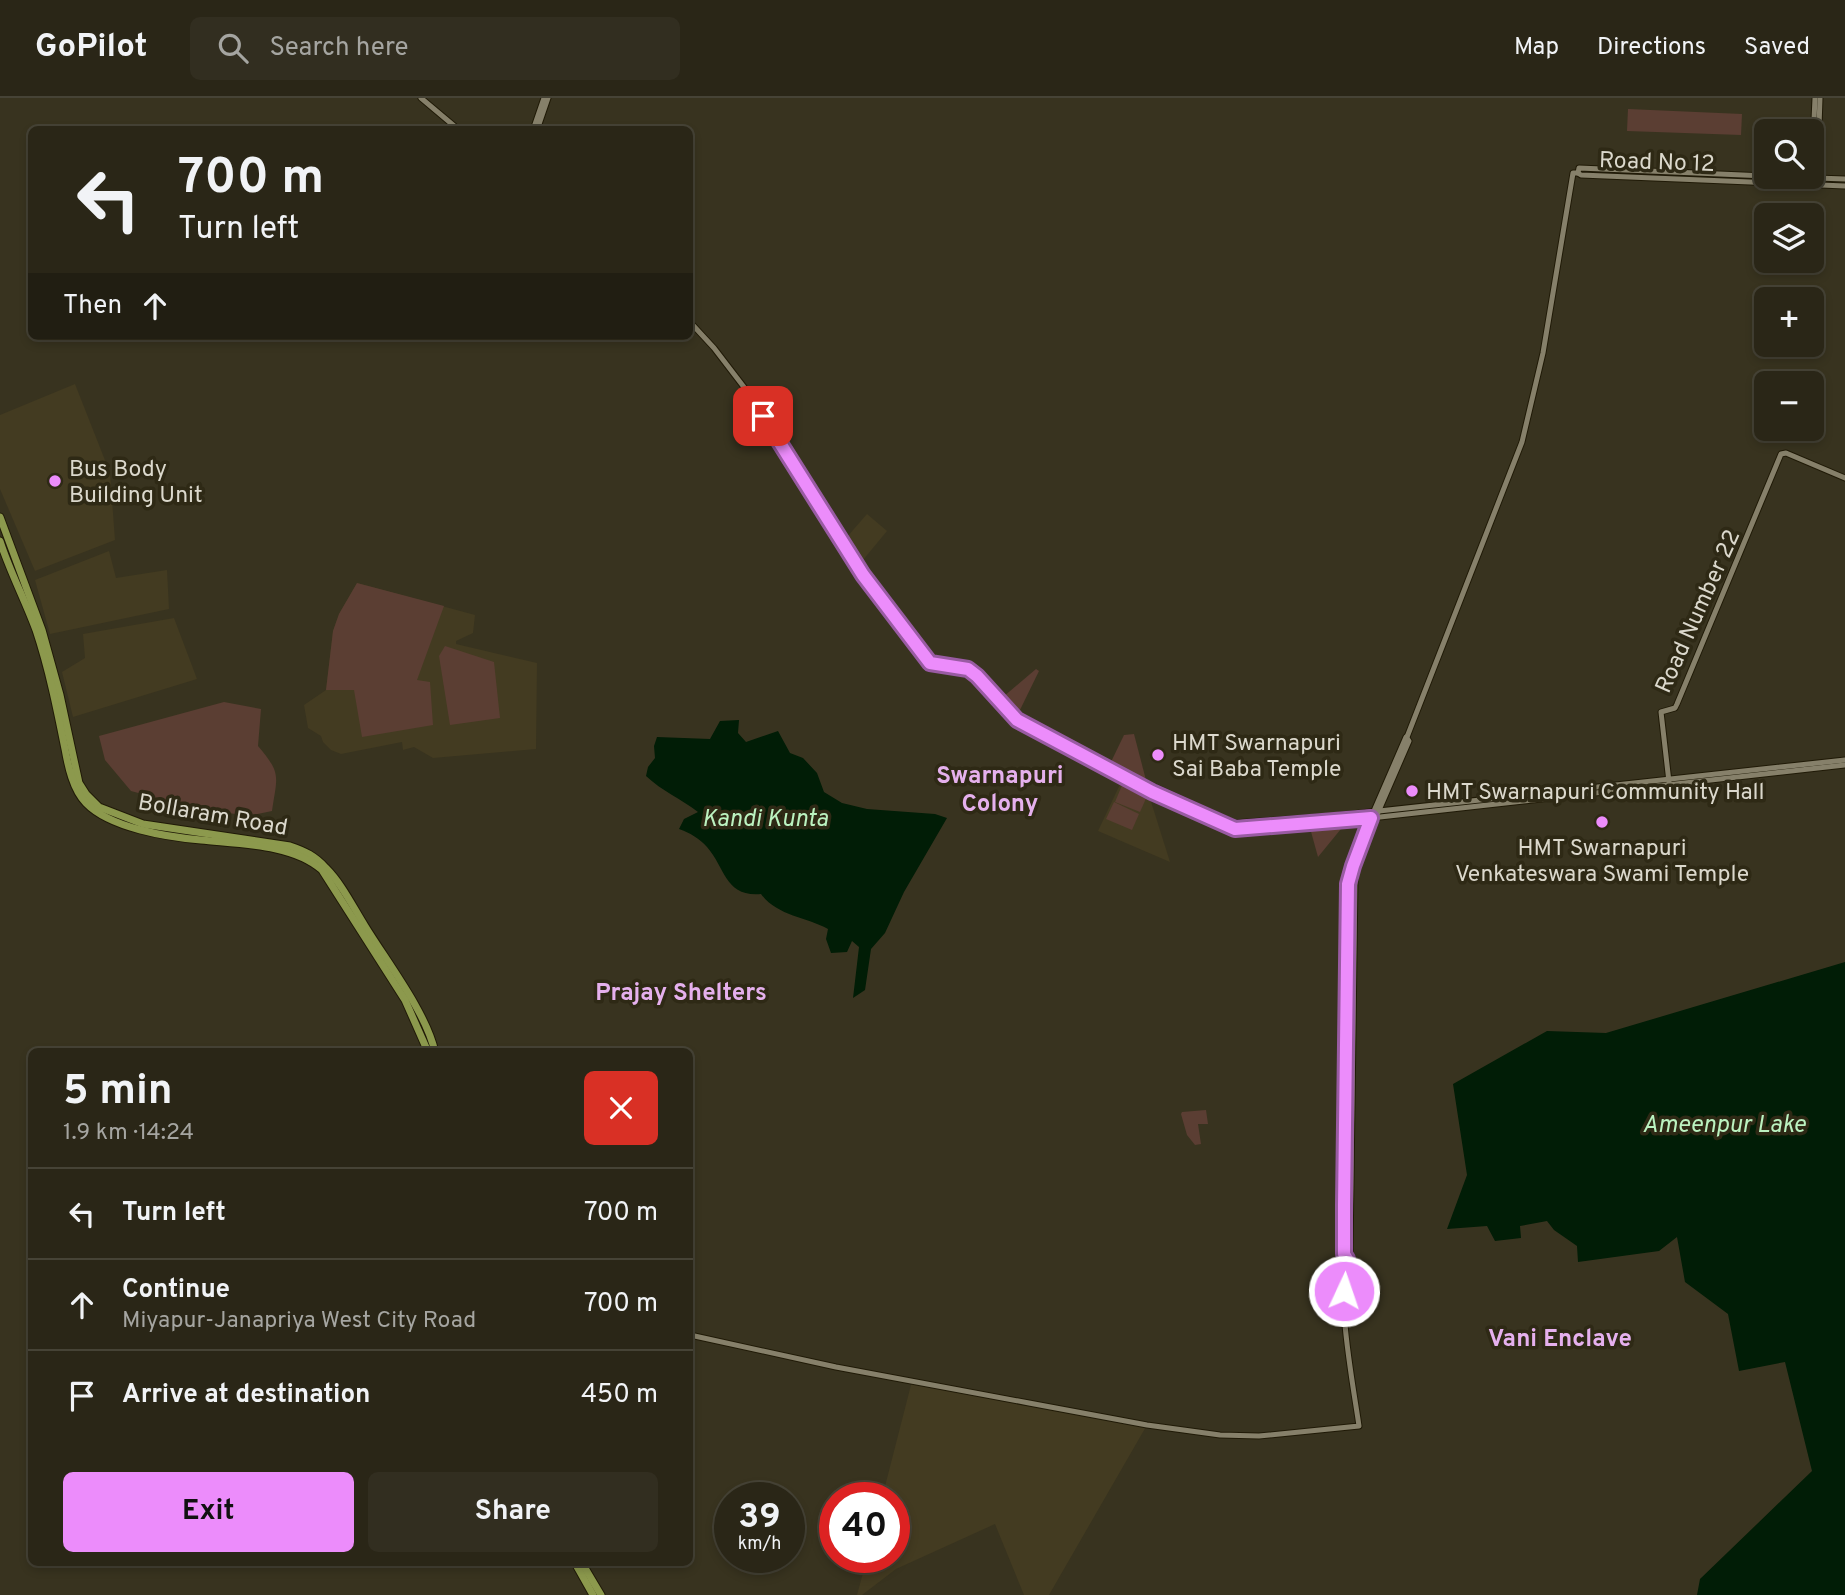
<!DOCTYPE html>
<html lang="en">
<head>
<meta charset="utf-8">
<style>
  :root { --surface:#2a2617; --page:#322e20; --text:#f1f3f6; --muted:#a5a5a1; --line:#464336; --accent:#ec8cfb }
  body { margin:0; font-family:Overpass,sans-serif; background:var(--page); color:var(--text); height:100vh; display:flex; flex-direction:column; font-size:26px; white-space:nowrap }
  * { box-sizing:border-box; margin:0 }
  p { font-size:23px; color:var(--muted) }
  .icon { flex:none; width:38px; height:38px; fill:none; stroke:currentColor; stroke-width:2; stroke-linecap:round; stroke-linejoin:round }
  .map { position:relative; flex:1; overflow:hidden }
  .sheet { position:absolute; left:28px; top:950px; width:665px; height:518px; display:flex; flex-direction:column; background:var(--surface); border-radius:10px; box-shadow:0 4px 10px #0003,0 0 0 2px var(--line) }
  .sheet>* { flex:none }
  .guide { position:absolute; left:28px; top:28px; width:665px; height:214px; border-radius:10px; box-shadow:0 4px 10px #0003,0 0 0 2px var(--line); background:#2a2617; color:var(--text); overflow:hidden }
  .controls { position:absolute; left:1754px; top:21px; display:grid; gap:14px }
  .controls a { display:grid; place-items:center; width:70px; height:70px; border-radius:10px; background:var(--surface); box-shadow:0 4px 10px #0003,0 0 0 2px var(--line); font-size:35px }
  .speed { position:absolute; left:714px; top:1384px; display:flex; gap:14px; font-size:35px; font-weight:700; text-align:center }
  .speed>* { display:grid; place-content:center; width:91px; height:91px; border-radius:50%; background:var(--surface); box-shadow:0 4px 10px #0003,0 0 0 2px var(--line); line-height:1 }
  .speed small { font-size:18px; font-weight:400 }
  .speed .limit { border:10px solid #d22; background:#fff; color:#111 }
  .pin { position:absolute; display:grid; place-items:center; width:60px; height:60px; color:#fff; margin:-30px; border-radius:14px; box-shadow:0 4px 10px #0006 }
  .me { position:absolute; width:77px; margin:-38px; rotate:3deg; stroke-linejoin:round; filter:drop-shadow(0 0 5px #0008) }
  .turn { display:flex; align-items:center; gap:24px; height:147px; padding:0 35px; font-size:32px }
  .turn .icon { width:91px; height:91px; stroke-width:2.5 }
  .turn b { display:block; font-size:49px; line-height:60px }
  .then { display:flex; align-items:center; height:66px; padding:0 35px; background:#0003; gap:14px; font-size:26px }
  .round { display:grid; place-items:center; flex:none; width:74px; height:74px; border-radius:10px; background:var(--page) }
  .summary { display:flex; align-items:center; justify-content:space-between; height:119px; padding:0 35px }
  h1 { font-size:42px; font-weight:700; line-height:52px }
  .action { display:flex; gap:14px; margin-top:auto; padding:14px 35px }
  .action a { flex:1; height:80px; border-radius:10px; background:var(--accent); color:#111; font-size:28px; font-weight:700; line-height:80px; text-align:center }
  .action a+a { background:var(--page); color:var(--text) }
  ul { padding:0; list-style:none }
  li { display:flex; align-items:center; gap:21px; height:91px; padding:0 35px; border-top:2px solid var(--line) }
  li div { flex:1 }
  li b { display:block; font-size:26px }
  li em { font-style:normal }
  header { display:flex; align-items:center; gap:42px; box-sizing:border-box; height:98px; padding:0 35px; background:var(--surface); border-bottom:2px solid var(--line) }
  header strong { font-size:33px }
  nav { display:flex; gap:38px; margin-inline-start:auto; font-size:24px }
  .search { width:490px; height:63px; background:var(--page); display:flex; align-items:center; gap:18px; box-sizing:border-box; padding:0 24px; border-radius:10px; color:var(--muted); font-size:26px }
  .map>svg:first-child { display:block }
</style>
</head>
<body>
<header>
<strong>GoPilot</strong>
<div class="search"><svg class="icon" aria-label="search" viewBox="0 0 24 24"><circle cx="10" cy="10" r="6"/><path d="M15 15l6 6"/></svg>Search here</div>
<nav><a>Map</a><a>Directions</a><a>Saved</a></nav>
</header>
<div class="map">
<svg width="1845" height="1497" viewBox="0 0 1845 1497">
  <rect width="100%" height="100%" fill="#38331f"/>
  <g fill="#433b21">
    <path d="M75,286L110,375L115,442L35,473L0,391V317Z"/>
    <path d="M867,416L887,433L863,462L847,439Z"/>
    <path d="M109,453L116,480L167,472L169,511L50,536L35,482Z"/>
    <path d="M357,485L475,517L473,535L456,543V546L537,565L536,651L433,660L414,649L403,652L402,644L341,656L331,652L323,644L321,638L308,630L304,607L326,592L333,533L339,516Z"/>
    <path d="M174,520L197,581L73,619L62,574L85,560L83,536Z"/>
    <path d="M1123,680L1148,694L1170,764L1098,733Z"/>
    <path d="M912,1283L1147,1327L1049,1497H1024L995,1426L896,1471L862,1497H857L867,1460H894V1400H882Z"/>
  </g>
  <g fill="#5b3e33">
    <path d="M1628,11L1742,16L1741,37L1627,33Z"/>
    <path d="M357,485L444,508L417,582L430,584L433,627L362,639L354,592H326L333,533L339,516Z"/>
    <path d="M445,548L494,564L500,620L450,627L439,558Z"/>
    <path d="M1036,571L1039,573L1018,616L1003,599Z"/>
    <path d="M224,604L261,611L258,648C282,676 277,678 272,713L248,718L190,709L131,693L105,662L99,638Z"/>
    <path d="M1134,636L1147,686L1110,666L1124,637Z"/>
    <path d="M1123,685L1148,696L1140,714L1115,704Z"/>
    <path d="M1114,704L1139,716L1132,732L1106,721Z"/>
    <path d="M1345,726L1318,759L1310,730Z"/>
    <path d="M1206,1012L1208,1026H1198L1201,1046L1195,1047L1187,1037L1181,1016L1182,1014Z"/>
  </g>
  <g fill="#011d06">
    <path d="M739,622L738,635L746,644L778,633L790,655L803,660L817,675L824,694L842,705L867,711L935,716L947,720L904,794L885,835L871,851L865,892L853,900L859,849L852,843L847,854L831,855L826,841L828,831C806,819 777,818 761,796C725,799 726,771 707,749C699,740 690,735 679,731L684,721L698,714C681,701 662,693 646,678L648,669L655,660L654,648L657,639L710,641L720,623Z"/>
    <path d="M1845,864V1497H1697L1700,1481L1812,1373L1785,1264L1739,1273L1728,1216L1685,1184L1677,1139L1659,1153L1578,1164L1577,1148L1554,1132L1547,1123L1520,1128L1521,1140L1495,1143L1487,1128L1447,1131L1467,1077L1453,986L1547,933L1606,935Z"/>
  </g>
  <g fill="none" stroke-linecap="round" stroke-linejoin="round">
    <defs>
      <g id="minor">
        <path d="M421,0L459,32"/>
        <path d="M533,32L544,0"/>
        <path d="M537,32L548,0"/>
        <path d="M1766,78L1579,70L1578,75L1581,77L1845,88"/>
        <path d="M1788,79L1845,81"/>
        <path d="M1811,87L1815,0"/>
        <path d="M1817,87L1820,0"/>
        <path d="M690,224L714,250L750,297L863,477L930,565L968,571L977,578L1018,622L1152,694L1235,731L1371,720L1845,667"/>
        <path d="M944,567C981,558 997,599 1019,620"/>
        <path d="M1407,639L1522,344L1543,255L1573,75H1578"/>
        <path d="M1124,675L1234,725L1333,718L1845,662"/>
        <path d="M1669,684L1661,614L1675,610L1677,606L1781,356L1786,355L1845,380"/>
        <path d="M690,1237L836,1269L1029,1305L1147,1327L1220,1337L1259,1338L1359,1328C1354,1291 1333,1186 1350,1156L1355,782L1357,768L1376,719L1409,643L1406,639L1364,736L1348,786L1344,1107V1156L1347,1161"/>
      </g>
      <g id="major">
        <path d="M0,419L42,532L60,597L79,685L86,696L99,709L143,726L290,748C305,753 315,758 326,770C342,786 353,809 365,828C387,864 426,914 435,954"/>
        <path d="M0,443C10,474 25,502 36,532C49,571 57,611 65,651C68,668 73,692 86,705C110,730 167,739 201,742C239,746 293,746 322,772L405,902L428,954"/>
        <path d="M575,1465L593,1497"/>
        <path d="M582,1465L601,1497"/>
      </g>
    </defs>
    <use href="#minor" stroke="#201a07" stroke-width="7"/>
    <use href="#major" stroke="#201a07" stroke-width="9"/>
    <use href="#minor" stroke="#86806a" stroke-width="5"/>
    <use href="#major" stroke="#8c994d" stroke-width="7"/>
  </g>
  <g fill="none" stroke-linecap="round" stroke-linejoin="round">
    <defs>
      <path id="route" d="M763,318L863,477L930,565L968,571L977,578L1017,622L1152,694L1235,731L1371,720L1353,768L1348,786L1344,1107V1156L1347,1161L1344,1193"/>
    </defs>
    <use href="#route" stroke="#995ba3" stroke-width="18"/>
    <use href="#route" stroke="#ec8cfb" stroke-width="12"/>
  </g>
  <g fill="#ec8cfb" stroke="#2e2915" stroke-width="2.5">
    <circle cx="55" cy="383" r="7"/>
    <circle cx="1158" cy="657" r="7"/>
    <circle cx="1412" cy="693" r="7"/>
    <circle cx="1602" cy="724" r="7"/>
  </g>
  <g text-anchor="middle" stroke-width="7" stroke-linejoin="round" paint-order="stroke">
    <g font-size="23" fill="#dbd8cc" stroke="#2e2915">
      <text transform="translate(1657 63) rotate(2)" y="8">Road No 12</text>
      <text transform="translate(1697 513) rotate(-66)" y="8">Road Number 22</text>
      <text transform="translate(213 716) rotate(10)" y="8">Bollaram Road</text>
    </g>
    <g font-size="23" fill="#dbd8cc" stroke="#2e2915" text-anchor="start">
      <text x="69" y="378">Bus Body<tspan x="69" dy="26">Building Unit</tspan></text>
      <text x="1172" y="652">HMT Swarnapuri<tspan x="1172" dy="26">Sai Baba Temple</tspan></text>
      <text x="1426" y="701">HMT Swarnapuri Community Hall</text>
      <text x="1602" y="757" text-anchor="middle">HMT Swarnapuri<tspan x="1602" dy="26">Venkateswara Swami Temple</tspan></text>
    </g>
    <g font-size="24" font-weight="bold" fill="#e5b0ed" stroke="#2e2915">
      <text x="1000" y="685">Swarnapuri<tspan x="1000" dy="28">Colony</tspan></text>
      <text x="681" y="902">Prajay Shelters</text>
      <text x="1560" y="1248">Vani Enclave</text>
    </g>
    <g font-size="24" font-style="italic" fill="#bbf2c0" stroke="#2e2915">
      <text x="765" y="728">Kandi Kunta</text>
      <text x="1724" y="1034">Ameenpur Lake</text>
    </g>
  </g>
</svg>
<div class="controls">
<a><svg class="icon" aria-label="search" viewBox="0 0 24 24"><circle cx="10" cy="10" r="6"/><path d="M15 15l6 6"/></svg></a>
<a><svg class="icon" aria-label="layers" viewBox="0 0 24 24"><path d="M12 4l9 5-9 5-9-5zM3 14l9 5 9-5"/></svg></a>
<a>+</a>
<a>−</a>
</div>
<div class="speed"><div>39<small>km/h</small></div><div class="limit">40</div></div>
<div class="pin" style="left:763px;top:318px;background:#d93025"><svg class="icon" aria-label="arrive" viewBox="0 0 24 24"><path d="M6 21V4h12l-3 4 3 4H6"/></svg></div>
<svg class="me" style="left:1344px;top:1193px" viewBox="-20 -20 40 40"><circle r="17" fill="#ec8cfb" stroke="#fff" stroke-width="3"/><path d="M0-11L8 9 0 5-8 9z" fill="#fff"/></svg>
<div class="guide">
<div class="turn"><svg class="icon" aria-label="left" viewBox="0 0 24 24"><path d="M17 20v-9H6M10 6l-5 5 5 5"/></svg><div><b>700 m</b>Turn left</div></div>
<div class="then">Then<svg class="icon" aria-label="ahead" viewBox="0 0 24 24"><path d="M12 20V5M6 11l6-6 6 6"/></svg></div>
</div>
<section class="sheet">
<div class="summary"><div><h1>5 min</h1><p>1.9 km · 14:24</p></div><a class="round" style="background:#d93025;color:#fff"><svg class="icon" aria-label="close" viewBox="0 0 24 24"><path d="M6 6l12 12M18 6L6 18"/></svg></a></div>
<ul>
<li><svg class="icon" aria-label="left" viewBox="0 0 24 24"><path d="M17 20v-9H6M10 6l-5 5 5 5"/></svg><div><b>Turn left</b></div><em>700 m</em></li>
<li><svg class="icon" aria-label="ahead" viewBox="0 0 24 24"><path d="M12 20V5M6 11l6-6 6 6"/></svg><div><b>Continue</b><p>Miyapur-Janapriya West City Road</p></div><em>700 m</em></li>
<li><svg class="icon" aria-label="arrive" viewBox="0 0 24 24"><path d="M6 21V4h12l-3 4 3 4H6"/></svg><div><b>Arrive at destination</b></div><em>450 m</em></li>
</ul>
<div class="action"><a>Exit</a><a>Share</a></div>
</section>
</div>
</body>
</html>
